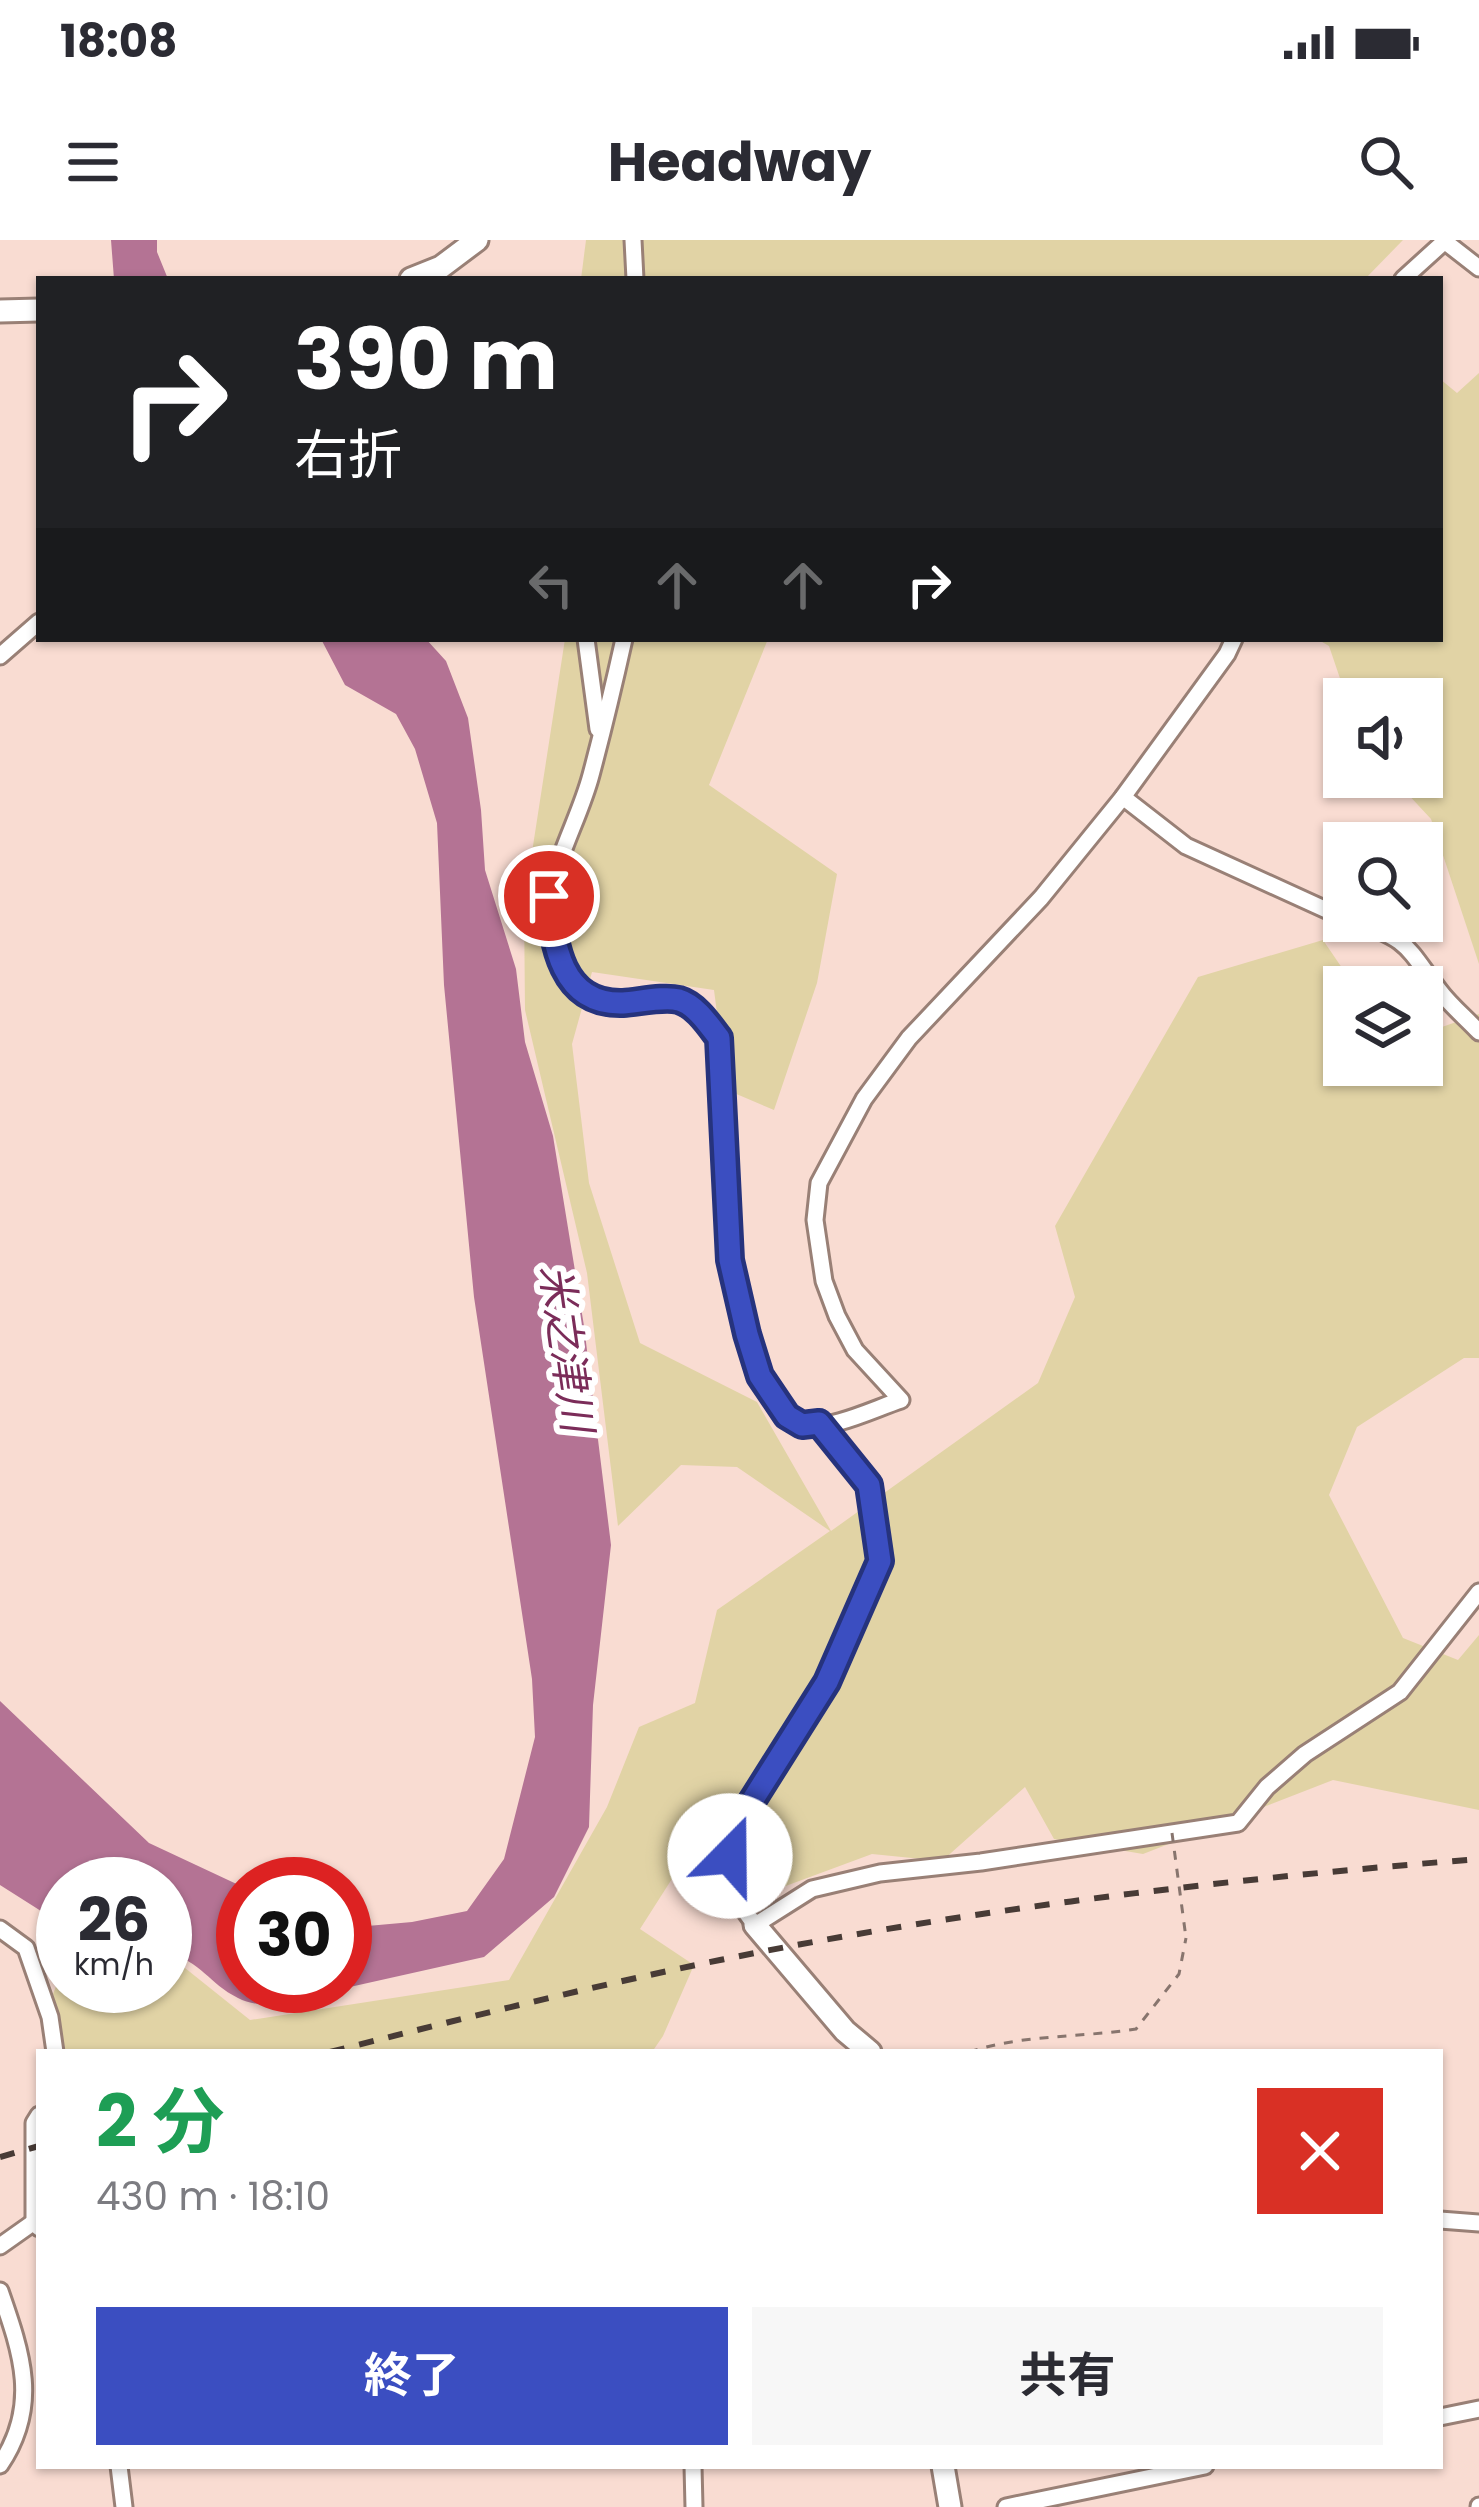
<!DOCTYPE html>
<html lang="ja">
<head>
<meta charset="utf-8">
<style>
  :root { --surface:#fff; --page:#f7f7f7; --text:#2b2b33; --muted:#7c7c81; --accent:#3b4ec1 }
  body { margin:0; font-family:Poppins,"Noto Sans JP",sans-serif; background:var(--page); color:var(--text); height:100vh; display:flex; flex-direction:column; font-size:45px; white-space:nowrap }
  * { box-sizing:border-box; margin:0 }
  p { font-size:39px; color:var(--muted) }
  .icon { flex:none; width:66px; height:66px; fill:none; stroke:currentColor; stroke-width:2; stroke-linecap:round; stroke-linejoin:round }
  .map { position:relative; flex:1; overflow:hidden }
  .side { position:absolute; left:36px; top:1809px; width:1407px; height:420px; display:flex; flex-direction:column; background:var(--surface); border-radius:0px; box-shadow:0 3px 9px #0004 }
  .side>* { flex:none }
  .guide { position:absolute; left:36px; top:36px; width:1407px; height:366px; border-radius:0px; box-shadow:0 3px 9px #0004; background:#202124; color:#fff; overflow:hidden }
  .fabs { position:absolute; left:1323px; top:438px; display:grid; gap:24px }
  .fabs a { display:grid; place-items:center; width:120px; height:120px; border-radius:0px; background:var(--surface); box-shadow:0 3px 9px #0004; font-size:60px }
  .speed { position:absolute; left:36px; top:1617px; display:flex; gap:24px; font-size:60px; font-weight:700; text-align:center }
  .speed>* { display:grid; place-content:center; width:156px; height:156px; border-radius:50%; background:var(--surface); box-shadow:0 3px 9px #0004; line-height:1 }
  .speed small { font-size:30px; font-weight:400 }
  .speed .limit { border:18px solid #d22; background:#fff; color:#111 }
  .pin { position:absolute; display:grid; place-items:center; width:102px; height:102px; color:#fff; margin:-51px; border:6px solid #fff; border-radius:50%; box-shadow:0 3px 12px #0007 }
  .me { position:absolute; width:132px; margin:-66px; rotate:22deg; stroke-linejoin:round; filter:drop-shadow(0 0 9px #0008) }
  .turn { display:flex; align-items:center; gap:42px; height:252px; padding:0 60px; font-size:54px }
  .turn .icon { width:156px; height:156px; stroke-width:2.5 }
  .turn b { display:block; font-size:84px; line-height:102px }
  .lanes { display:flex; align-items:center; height:114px; padding:0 60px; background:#0003; justify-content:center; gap:60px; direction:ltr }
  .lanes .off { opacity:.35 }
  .round { display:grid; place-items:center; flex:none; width:126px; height:126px; border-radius:0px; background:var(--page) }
  .summary { display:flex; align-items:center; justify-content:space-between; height:204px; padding:0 60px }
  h1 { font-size:72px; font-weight:700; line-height:90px; color:#1e9e55 }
  .button { display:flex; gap:24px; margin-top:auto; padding:24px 60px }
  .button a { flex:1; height:138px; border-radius:0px; background:var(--accent); color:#fff; font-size:48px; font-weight:700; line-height:138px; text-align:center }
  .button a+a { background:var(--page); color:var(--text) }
  .status { display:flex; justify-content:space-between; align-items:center; height:84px; padding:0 60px; background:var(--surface); direction:ltr }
  .status svg { height:33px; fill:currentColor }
  header { display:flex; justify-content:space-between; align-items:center; height:156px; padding:0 60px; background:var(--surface); font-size:54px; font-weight:700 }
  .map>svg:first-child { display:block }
</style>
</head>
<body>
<div class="status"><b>18:08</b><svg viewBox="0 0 49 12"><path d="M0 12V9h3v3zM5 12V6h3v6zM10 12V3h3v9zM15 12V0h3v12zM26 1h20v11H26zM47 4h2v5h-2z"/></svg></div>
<header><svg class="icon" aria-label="menu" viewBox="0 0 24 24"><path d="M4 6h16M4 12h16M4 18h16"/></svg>Headway<svg class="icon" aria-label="search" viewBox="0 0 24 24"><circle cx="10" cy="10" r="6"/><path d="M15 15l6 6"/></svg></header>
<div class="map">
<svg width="1479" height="2267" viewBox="0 0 1479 2267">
  <rect width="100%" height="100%" fill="#f9dcd2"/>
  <g fill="#e1d3a5">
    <path d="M586,0H1403L1365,39H581Z"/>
    <path d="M1479,133V724L1431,579L1392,537H1422V459H1347L1329,406L1317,399H1440V139L1457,153Z"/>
    <path d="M565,399H768L709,545L837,634L817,743L774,870L727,850L714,750L592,732L572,804L589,943L640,1103L757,1162L831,1291L1038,1143L1075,1057L1055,986L1198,737L1323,700L1355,747H1344V825H1422V794L1479,774V1118H1464L1357,1187L1329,1255L1403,1398L1458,1420L1479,1395V1570L1333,1540L1143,1614L1054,1599L1025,1547L942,1621L872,1614L729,1667L684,1620L640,1689L694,1725L663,1796L652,1812H64L53,1754L63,1729V1746H165V1712L250,1780L509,1740L607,1567L639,1487L695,1463L717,1370L830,1291L737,1227L681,1225L618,1286L587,1033L525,770L524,664Z"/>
  </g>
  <g fill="#b47394">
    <path d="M111,0H157V12L168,39H114Z"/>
    <path d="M321,399H426L446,421L468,478L481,570L485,630L516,729L525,802L553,896L584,1086L611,1305L593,1465L589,1587L554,1657L484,1717L323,1753C302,1765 261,1770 238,1758C208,1743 203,1722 165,1712V1644H63V1685L0,1645V1461L149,1603L243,1647V1746H345V1688L412,1682L467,1671L504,1619L535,1497L532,1439L474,1057L444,745L437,583L415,509L396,474L345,445Z"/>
  </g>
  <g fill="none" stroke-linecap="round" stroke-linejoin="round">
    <defs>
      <g id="minor">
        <path d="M633,0L635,39"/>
        <path d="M1443,0L1479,28"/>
        <path d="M1403,39L1446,0"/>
        <path d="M586,399L598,489"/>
        <path d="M624,399C614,444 603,490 591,535C574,599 530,652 560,721C566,736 573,748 588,756C621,772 652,752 680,760C696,765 709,786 719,798C726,913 713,1061 776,1161C783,1171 789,1182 803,1185C833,1190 873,1169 901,1160L855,1110L837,1076L824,1041L815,980L819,943L864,859L909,798L1041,658L1123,557L1227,414L1234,399"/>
        <path d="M0,416L39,382"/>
        <path d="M1123,557L1186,606L1344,678"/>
        <path d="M1353,681C1409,699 1406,706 1439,750C1450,765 1466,778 1479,792"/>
        <path d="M819,1183L869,1245L880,1321L827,1442L735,1588L725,1644L755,1685L812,1649L880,1633L981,1622L1238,1583L1267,1547L1305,1514L1400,1452L1479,1352"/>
        <path d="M0,1689L26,1708L50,1777L55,1812"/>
        <path d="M39,1875L34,1883V1982L39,1988"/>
        <path d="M1440,1980L1479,1983"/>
        <path d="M0,2006L34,1982"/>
        <path d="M0,2051C22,2114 40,2166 0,2225"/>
        <path d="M1440,2177L1479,2169"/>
        <path d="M119,2226L124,2267"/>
        <path d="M693,2226L694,2267"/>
        <path d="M1006,2267L1205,2226"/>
        <path d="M1479,2267V2266"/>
      </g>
      <g id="tertiary">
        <path d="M411,39L441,27L477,0"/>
        <path d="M0,71L39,70"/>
        <path d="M755,1685L845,1791L870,1812"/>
        <path d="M943,2226L950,2267"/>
      </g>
    </defs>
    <use href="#minor" stroke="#998076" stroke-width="21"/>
    <use href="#tertiary" stroke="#998076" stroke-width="27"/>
    <path stroke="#88756e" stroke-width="3" stroke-dasharray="9 9" stroke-linecap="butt" d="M969,1812C1024,1794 1079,1798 1136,1789L1179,1734L1186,1698"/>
    <use href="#minor" stroke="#fff" stroke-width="15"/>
    <use href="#tertiary" stroke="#fff" stroke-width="21"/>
    <g stroke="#483b36" stroke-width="6" stroke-dasharray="15 15" stroke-linecap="butt">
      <path d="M330,1812C460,1779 589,1747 720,1720C970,1669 1225,1639 1479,1619"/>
      <path d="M0,1917L39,1906"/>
    </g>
    <path stroke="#88756e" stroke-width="3" stroke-dasharray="9 9" stroke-linecap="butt" d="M1172,1593L1186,1698"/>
  </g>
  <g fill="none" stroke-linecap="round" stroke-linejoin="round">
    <defs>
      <path id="route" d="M549,656C553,704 561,765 623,763C639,762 664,756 679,760C696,765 709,785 719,798L730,1020L747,1094L760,1136L787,1176L802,1185L819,1183L869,1245L880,1321L827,1442L735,1588L730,1616"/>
    </defs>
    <use href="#route" stroke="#26337d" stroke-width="30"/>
    <use href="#route" stroke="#3b4ec1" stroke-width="21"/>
  </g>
  <g text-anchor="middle" stroke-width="12" stroke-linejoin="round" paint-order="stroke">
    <g font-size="42" font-style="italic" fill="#7b2c59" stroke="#fff">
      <text transform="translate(567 1108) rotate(82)" y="15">米之津川</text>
    </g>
  </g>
</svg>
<div class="fabs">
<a><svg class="icon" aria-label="sound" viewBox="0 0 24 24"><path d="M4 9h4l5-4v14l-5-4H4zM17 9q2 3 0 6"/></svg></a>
<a><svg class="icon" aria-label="search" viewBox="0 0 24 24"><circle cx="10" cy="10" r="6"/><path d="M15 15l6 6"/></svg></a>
<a><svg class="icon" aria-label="layers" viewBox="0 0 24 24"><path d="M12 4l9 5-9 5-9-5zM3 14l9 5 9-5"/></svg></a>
</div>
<div class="speed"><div>26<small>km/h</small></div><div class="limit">30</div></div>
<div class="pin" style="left:549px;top:656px;background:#d93025"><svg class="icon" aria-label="arrive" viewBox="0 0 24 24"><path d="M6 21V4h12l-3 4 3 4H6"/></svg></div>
<svg class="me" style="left:730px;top:1616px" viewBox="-20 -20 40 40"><circle r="19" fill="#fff"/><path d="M0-13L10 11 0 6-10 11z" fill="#3b4ec1"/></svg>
<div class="guide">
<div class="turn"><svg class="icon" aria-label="right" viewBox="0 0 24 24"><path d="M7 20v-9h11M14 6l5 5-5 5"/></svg><div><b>390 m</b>右折</div></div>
<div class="lanes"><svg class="icon off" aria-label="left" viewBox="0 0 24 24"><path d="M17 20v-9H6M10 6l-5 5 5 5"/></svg><svg class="icon off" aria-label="ahead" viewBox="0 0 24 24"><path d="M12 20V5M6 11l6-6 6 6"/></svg><svg class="icon off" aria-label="ahead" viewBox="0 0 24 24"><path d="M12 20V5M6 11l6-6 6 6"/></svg><svg class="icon" aria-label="right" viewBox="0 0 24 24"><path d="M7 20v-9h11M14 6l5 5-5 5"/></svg></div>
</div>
<section class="side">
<div class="summary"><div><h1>2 分</h1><p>430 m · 18:10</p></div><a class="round" style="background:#d93025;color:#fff"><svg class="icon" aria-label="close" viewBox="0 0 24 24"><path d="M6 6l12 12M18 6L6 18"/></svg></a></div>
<div class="button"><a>終了</a><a>共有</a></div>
</section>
</div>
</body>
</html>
